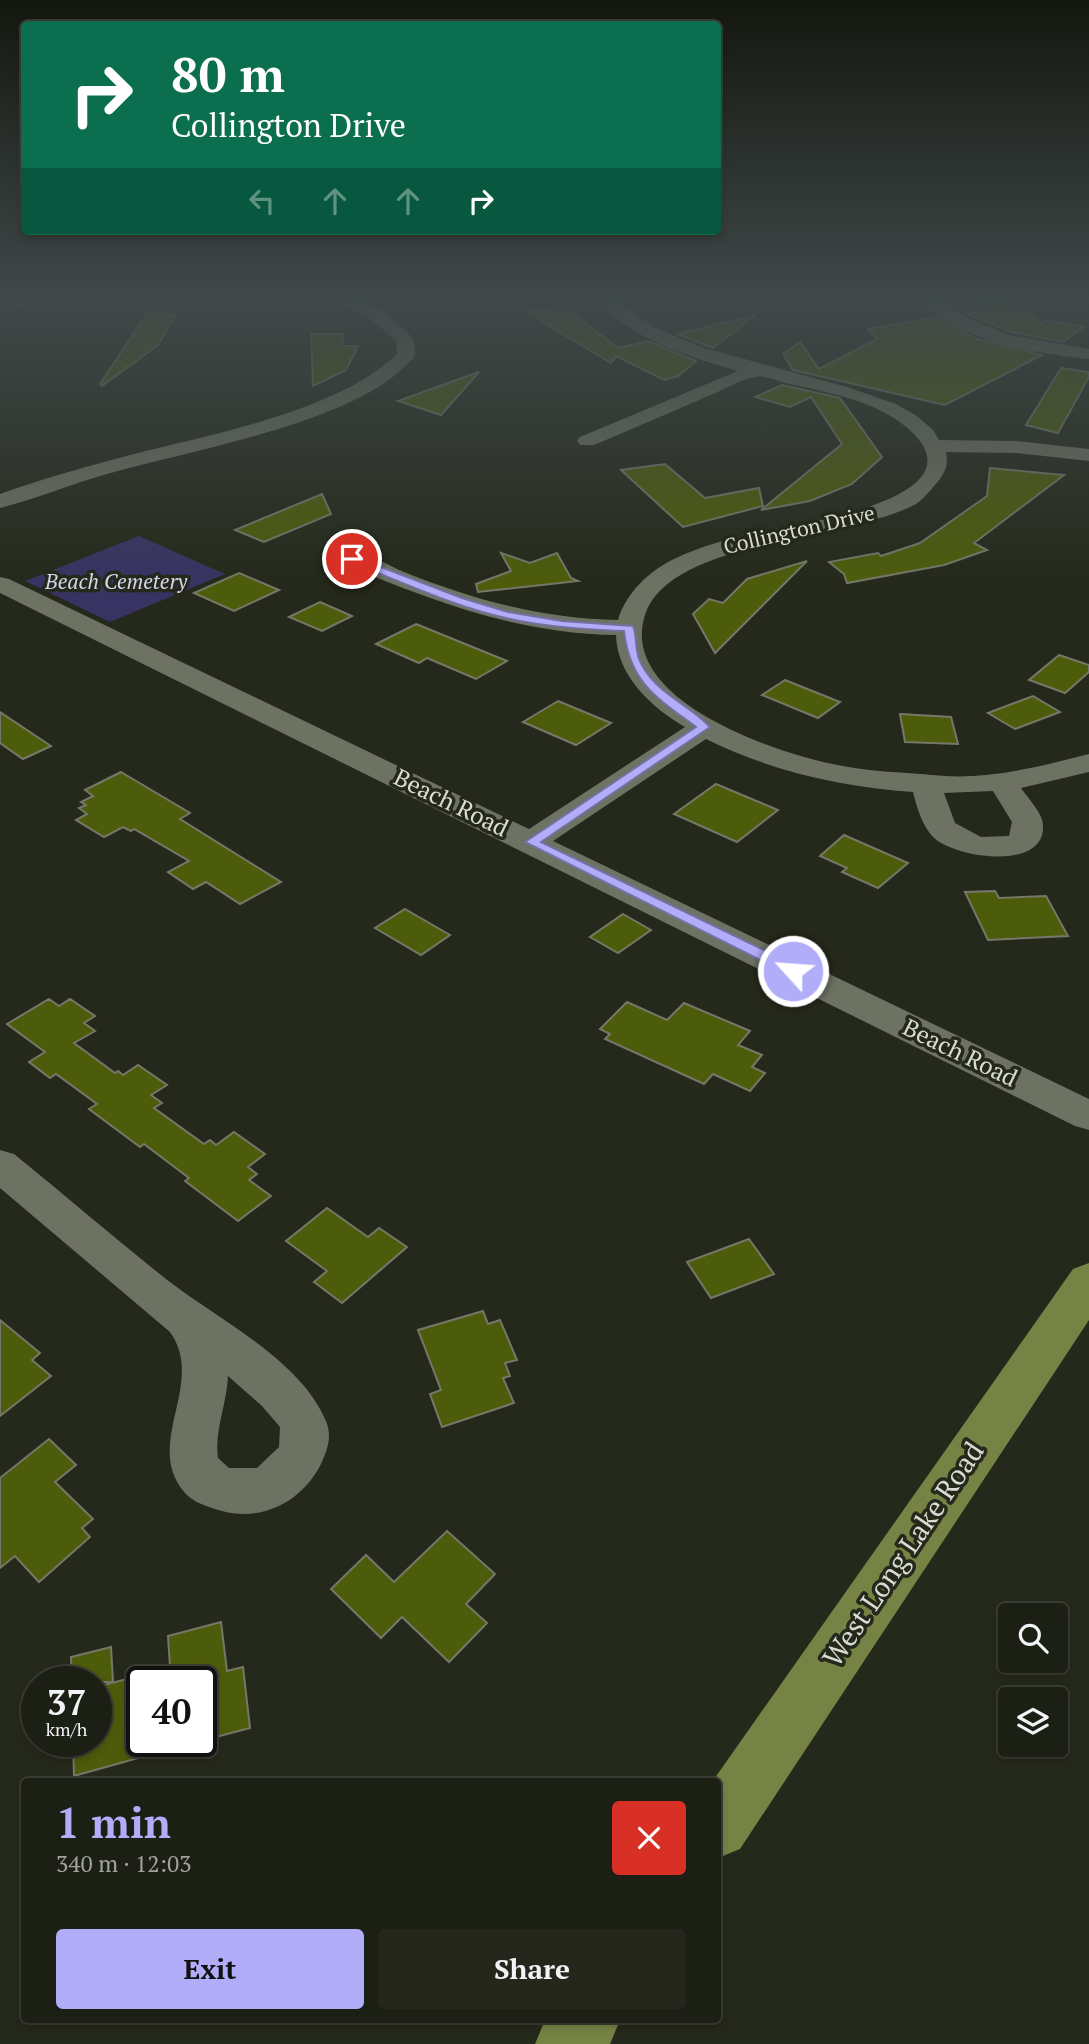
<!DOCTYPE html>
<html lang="en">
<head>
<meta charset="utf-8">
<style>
  :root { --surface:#1c1f14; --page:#25271d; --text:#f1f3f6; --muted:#a0a2a0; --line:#3a3d34; --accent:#b2adf9 }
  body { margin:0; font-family:"PT Serif",serif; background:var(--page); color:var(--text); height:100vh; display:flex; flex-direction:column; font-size:26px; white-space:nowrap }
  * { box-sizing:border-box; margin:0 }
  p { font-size:23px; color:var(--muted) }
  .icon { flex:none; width:38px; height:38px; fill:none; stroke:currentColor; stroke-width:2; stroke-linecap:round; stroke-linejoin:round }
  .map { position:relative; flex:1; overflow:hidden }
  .side { position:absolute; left:21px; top:1778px; width:700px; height:245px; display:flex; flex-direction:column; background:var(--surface); border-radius:7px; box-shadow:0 4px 10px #0003,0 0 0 2px var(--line) }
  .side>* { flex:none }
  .banner { position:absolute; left:21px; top:21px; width:700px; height:214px; border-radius:7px; box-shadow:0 4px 10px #0003,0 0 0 2px var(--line); background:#0b6e4f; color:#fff; overflow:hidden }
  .controls { position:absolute; left:998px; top:1603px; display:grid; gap:14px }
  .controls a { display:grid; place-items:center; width:70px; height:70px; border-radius:7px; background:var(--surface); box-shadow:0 4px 10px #0003,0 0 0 2px var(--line); font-size:35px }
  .speed { position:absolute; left:21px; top:1666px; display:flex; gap:14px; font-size:35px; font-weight:700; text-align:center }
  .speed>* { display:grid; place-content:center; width:91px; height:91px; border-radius:50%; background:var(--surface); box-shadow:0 4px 10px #0003,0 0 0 2px var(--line); line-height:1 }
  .speed small { font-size:18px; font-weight:400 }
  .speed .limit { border:4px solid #111; border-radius:10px; background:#fff; color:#111 }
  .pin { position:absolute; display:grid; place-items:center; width:60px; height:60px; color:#fff; margin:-30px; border:4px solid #fff; border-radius:50%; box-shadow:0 2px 7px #0007 }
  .me { position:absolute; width:77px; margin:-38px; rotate:296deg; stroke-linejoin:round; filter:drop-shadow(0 0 5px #0008) }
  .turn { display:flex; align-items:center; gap:24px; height:147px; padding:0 35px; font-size:32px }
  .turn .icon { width:91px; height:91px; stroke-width:2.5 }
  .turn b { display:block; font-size:49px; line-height:60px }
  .lanes { display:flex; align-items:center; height:66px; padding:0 35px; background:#0003; justify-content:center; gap:35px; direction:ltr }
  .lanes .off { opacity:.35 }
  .round { display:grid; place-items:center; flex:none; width:74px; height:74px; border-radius:7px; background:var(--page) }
  .headline { display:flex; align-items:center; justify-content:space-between; height:119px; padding:0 35px }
  h1 { font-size:42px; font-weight:600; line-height:52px; color:var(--accent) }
  .cta { display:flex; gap:14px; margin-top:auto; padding:14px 35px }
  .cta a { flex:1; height:80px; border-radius:7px; background:var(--accent); color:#111; font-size:28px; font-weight:600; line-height:80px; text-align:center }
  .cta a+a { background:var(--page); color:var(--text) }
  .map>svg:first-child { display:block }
</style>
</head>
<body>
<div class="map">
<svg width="1089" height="2044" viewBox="0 0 1089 2044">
  <rect width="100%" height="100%" fill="#25291b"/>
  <path fill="#383363" d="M139,536L225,574L110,622L25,581Z"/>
  <g fill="#4d5c0b" stroke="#747868" stroke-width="2">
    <path d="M969,298H1008L1042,324L1048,320L1084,327L1063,342L1011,332L965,313L984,311Z"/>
    <path d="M565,307L618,348L648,341L696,361L678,376L664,380L616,356L611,363L526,312Z"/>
    <path d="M148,312L176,315L158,345L102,386L100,384Z"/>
    <path d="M755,315L713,348L677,334Z"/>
    <path d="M937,317L974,338L1042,355L945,405L793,370L783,354L800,342L819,369L877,339L868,329Z"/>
    <path d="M311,334H342L343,346H358L346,370L313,386Z"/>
    <path d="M1061,368L1089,372V377L1058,433L1026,425Z"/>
    <path d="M479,372L441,415L398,401Z"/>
    <path d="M782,385L840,398L882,457L852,484L810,501L761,510L842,444L811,397L790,407L755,397Z"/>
    <path d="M665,464L705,498L759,488L763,506L683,527L621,470Z"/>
    <path d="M990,468L1064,475L974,543L987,550L944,565L847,583L844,574L829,562L878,553L881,556L920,543L987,496Z"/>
    <path d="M322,494L331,514L264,542L235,530Z"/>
    <path d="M501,553L530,563L557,553L571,578L578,581L478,592L476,584L511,571Z"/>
    <path d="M807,561L715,653L693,614L709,599L723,603L747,579Z"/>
    <path d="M239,573L279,590L234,611L194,593Z"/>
    <path d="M320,602L352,616L322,631L289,617Z"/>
    <path d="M416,624L507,661L476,679L427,658L419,663L376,644Z"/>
    <path d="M1059,655L1089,665V672L1065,693L1029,680Z"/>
    <path d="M785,680L840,702L818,718L762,695Z"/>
    <path d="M1033,696L1060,712L1015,729L988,713Z"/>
    <path d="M558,701L611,723L576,745L523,722Z"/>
    <path d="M0,712L51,746L23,759L0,743Z"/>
    <path d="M900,714L951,717L958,744L905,742Z"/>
    <path d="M121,772L190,813L180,819L281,882L240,904L206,882L193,889L168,872L189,861L134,829L131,831L123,827L104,837L76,820L87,814L79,808L86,805L81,802L93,796L85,790Z"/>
    <path d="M716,784L778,810L737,842L674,814Z"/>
    <path d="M844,835L908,863L878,888L842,872L847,868L820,856Z"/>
    <path d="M995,891L999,898L1046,896L1068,936L988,940L965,892Z"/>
    <path d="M405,909L450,935L421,955L375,928Z"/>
    <path d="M623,914L651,930L618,953L590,937Z"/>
    <path d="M49,999L59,1006L70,999L95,1016L84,1023L95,1031L74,1043L115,1073L118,1071L123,1075L138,1065L167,1085L151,1095L162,1103L154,1108L204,1144L210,1140L216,1145L234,1132L265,1154L248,1167L257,1174L249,1180L271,1196L238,1221L185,1181L189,1178L144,1144L140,1147L89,1109L97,1104L56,1074L50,1078L29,1062L45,1052L7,1024Z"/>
    <path d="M627,1002L667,1020L684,1003L750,1031L738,1045L762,1055L752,1067L765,1073L750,1091L713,1074L704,1084L605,1039L610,1034L600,1029Z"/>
    <path d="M327,1208L368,1237L379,1228L407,1247L342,1303L314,1282L327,1271L286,1241Z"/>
    <path d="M749,1239L774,1274L711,1298L687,1262Z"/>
    <path d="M483,1311L488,1324L500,1320L517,1360L505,1363L510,1376L503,1378L514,1403L442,1427L430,1394L441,1390L418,1330Z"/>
    <path d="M0,1320L40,1353L32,1360L51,1376L0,1416Z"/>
    <path d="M49,1439L76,1465L55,1482L93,1519L82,1528L90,1537L39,1582L15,1556L0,1568V1478Z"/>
    <path d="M447,1531L495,1574L466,1604L487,1623L449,1662L402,1617L381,1638L331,1589L366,1555L394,1582Z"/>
    <path d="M221,1622L227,1671L243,1667L250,1728L201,1741V1682H171L168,1636Z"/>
    <path d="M111,1647L113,1682H72L71,1657Z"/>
    <path d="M142,1675V1757L74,1776L73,1741H96V1687Z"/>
  </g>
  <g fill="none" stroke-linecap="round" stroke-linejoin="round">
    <g fill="#6d7262" fill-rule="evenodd">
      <path d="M0,298H24L32,304L24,309Z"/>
      <path d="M332,298H354L383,311L414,339C414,343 416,351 415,355C414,359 407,364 404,367C349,423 185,452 107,474C71,484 36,499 0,508V494C44,478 89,466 134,454C213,434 338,411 397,354L396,341L371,319Z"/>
      <path d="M596,298H614L654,327L704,348L847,387L896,404L917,416L933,430L939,440L1017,441L1089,449V461L1017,453L946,452C949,466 944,475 935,485C929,492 923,499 916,504C851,540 669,539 645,615C617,702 781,755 843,766C873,772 903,772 932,775C985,781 1038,767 1089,754V772L1021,788C1028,798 1043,814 1043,825C1046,872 954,858 933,837C922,825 917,808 913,792C842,787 770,771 706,739L553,841L1089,1099V1130L1075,1126L0,593V577L9,579L529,829L685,727C652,708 617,676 616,635C519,634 432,601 344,564L340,559L344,554C363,549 387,565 404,572C474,600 543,619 618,620C626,593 649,571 674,559C701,546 730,538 760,532C797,524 993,498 905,426C873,400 825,392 786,383C777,381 764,375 755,377C739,380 722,391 706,397C669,413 632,429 594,445H580L577,441L580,437L738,371C690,357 629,339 596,298ZM993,791L1012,822L1009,836L981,837L955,823L944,793Z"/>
      <path d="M919,298H938L969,319L1010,335L1089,349V359C1036,353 956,342 919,298Z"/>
      <path d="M0,1150L14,1154C65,1195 114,1238 166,1279C217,1319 300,1359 326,1421C332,1436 328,1448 322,1462C302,1504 257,1525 212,1508C203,1505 192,1501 185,1493C142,1444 207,1384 170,1332L0,1188ZM228,1376L262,1406L280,1427L279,1447L257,1468H229L218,1458C214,1432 227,1403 228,1376Z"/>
    </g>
    <g fill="#768344" fill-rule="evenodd">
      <path d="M1089,1263V1320L740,1849L718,1858V1782H712L1073,1269Z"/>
      <path d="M545,2020H620L610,2044H535Z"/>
    </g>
  </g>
  <linearGradient id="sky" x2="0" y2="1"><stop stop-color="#14170f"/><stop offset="0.51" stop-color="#40494a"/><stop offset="1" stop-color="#40494a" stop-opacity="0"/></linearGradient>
  <rect width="1089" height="585" fill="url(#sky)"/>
  <path fill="#b2adf9" stroke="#7470a2" stroke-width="2" d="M348,557H355L462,598L508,612L562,621L633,626C637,636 635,648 639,659C652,692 688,703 710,727L541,842L799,967L801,971L799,974H788L525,842L696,727C657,698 630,683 624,631C584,629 545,627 506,618C452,606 400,581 348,561Z"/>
  <g text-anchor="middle" stroke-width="7" stroke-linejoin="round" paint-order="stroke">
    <g font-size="21" fill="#d9dcd3" stroke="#25291b">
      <text transform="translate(799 530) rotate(-13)" y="7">Collington Drive</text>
    </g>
    <g font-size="21" font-style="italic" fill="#d6d5ec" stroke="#25291b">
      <text x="116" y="589">Beach Cemetery</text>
    </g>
    <g font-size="24" fill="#d9dcd3" stroke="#25291b">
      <text transform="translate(451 803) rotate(26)" y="8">Beach Road</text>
      <text transform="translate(960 1053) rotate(26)" y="8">Beach Road</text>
    </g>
    <g font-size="28" fill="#d9dcd3" stroke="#25291b">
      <text transform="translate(903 1554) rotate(-56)" y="10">West Long Lake Road</text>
    </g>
  </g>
</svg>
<div class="controls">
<a><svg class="icon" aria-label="search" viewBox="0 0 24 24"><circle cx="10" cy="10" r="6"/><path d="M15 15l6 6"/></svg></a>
<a><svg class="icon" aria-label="layers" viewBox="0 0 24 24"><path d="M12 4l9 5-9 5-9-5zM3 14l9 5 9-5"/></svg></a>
</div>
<div class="speed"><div>37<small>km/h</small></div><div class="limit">40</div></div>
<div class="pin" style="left:352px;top:559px;background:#d93025"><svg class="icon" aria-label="arrive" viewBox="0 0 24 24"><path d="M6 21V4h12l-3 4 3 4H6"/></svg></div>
<svg class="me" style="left:793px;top:971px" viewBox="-20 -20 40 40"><circle r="17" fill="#b2adf9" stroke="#fff" stroke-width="3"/><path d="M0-11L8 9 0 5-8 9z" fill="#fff"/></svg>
<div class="banner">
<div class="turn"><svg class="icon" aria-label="right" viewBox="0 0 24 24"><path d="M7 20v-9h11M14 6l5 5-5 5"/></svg><div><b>80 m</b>Collington Drive</div></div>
<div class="lanes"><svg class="icon off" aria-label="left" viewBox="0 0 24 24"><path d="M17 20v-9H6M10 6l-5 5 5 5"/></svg><svg class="icon off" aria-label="ahead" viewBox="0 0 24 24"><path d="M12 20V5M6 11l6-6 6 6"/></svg><svg class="icon off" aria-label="ahead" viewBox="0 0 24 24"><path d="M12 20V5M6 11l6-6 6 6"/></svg><svg class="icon" aria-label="right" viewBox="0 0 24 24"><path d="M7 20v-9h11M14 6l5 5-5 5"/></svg></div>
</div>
<section class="side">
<div class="headline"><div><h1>1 min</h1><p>340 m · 12:03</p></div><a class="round" style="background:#d93025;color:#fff"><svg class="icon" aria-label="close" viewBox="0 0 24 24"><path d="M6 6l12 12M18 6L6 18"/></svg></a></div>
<div class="cta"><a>Exit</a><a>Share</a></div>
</section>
</div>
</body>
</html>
